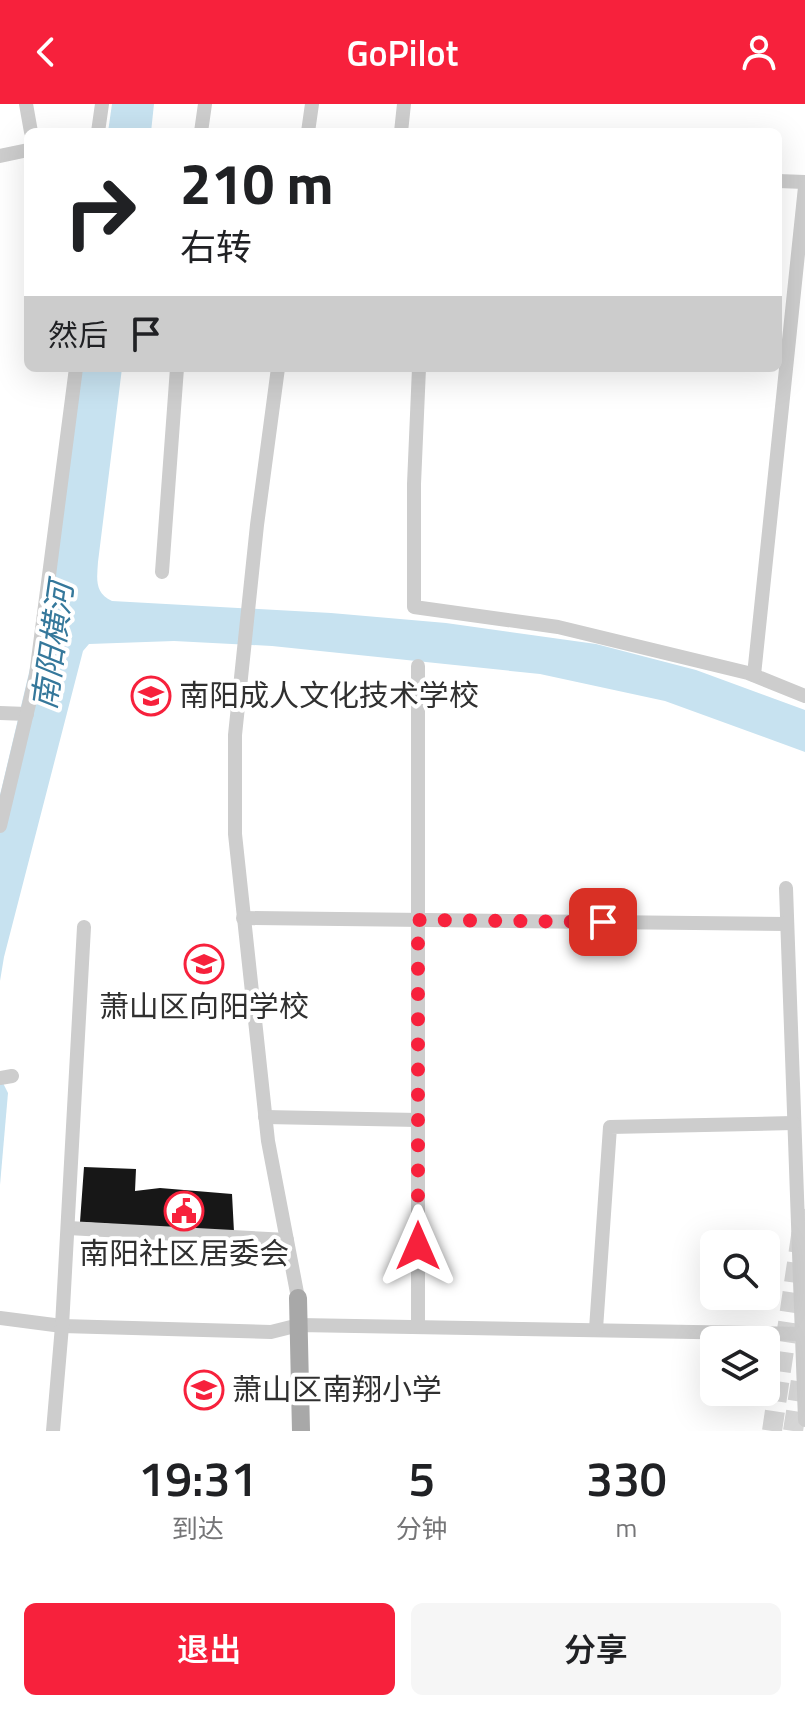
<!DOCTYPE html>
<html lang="zh">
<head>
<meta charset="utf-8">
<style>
  :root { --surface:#fff; --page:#f6f6f6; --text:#202124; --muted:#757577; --accent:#f7213c }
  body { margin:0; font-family:"Titillium Web","Noto Sans SC",sans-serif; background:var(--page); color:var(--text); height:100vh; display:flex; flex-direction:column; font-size:30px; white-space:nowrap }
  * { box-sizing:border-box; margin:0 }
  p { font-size:26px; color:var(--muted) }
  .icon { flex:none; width:44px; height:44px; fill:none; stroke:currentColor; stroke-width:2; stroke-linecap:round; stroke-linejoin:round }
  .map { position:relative; height:1327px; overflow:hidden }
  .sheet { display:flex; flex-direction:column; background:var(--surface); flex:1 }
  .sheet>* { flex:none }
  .banner { position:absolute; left:24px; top:24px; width:758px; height:244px; border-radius:12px; box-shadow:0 8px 32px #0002; background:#fff; color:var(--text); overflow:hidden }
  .fabs { position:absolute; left:700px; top:1126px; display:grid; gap:16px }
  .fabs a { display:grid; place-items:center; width:80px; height:80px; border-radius:12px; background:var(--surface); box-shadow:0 8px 32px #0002; font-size:40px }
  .pin { position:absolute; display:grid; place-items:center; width:68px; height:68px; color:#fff; margin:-34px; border-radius:16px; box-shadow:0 4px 12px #0006 }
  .me { position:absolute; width:88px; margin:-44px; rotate:0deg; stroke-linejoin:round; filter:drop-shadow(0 0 6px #0008) }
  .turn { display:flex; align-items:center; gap:28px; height:168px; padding:0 24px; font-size:36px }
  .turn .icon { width:104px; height:104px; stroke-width:2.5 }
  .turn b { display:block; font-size:56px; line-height:68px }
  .then { display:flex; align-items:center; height:76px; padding:0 24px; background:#0003; gap:16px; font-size:30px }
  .eta { display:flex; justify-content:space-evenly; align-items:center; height:136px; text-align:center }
  .eta b { font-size:48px; font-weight:600; line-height:56px }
  .button { display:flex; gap:16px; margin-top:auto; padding:16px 24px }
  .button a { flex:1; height:92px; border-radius:12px; background:var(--accent); color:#fff; font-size:32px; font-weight:600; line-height:92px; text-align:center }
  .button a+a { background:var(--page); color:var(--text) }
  header { display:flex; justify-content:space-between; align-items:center; height:104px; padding:0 24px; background:var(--accent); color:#fff; font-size:36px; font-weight:600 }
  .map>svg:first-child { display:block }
</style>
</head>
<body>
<header><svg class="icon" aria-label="back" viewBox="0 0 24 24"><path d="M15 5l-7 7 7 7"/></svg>GoPilot<svg class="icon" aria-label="person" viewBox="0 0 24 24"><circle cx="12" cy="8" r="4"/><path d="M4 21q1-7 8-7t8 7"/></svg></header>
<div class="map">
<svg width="805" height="1327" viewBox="0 0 805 1327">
  <rect width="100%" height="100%" fill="#fff"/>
  <g fill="#c7e2f0">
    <path d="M112,0H154L151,28H108Z"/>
    <path d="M74,264H122L98,458C97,474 94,489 112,497L331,509L446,519L596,540L696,566L805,606V648L665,597L540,570L272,542L174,537L89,540L83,547L4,853L0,877V691L32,556Z"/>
    <path d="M0,973L8,989L0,1081Z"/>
  </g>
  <path fill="#171717" d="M84,1063L136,1065L135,1087L160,1084L232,1090L234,1128L80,1118Z"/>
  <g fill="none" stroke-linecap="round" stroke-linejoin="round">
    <g stroke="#d6d6d6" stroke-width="20" stroke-dasharray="20 10" stroke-linecap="butt">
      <path d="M772,1327L805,1105"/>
      <path d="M793,1327L801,1276"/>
    </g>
    <g stroke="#cdcdcd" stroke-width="14">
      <path d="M26,0L31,28"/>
      <path d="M98,28L102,0"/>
      <path d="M201,28L205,0"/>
      <path d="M308,28L312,0"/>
      <path d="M401,28L404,0"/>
      <path d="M0,52L28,46"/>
      <path d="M778,77L805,78"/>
      <path d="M278,264L257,421L235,631V730L268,1037L298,1194"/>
      <path d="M419,264L414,380V503L558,523L748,569L805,592"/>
      <path d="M162,468L177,264"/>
      <path d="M754,571L805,83"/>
      <path d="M0,609L27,610"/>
      <path d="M0,722L36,571L76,264"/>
      <path d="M786,784L805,1316"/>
      <path d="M243,814L787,820"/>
      <path d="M0,974L12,972"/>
      <path d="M265,1013L418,1016"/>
      <path d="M68,1124L287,1136"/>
      <path d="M0,1214L62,1222L271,1228L299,1221L805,1230"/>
      <path d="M418,1222V562"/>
      <path d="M596,1225L610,1023L793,1019"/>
      <path d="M53,1327L62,1222L84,823"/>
    </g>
    <path stroke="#a8a8a8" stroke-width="18" d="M298,1194L301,1327"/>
  </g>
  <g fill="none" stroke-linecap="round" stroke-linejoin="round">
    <path stroke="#f7213c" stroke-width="14" stroke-dasharray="0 25.2" d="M418,1142V816L603,818"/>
  </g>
  <defs>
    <symbol id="school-ring" viewBox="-11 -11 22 22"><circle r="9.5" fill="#fff" stroke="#f7213c" stroke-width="1.5"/><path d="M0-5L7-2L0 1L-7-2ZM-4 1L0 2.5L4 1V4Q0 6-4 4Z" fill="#f7213c"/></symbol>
    <symbol id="civic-ring" viewBox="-11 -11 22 22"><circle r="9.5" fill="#fff" stroke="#f7213c" stroke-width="1.5"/><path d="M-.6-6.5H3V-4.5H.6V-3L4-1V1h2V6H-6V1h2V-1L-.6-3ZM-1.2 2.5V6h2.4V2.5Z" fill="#f7213c"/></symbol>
  </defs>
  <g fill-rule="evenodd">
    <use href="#school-ring" x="129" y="570" width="44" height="44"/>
    <use href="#school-ring" x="182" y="838" width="44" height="44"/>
    <use href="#civic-ring" x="162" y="1085" width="44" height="44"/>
    <use href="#school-ring" x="182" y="1264" width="44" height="44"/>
  </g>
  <g text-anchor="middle" stroke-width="8" stroke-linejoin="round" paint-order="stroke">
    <g font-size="30" fill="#303030" stroke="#fff" text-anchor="start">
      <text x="179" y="602">南阳成人文化技术学校</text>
      <text x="204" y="913" text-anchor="middle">萧山区向阳学校</text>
      <text x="184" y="1160" text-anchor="middle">南阳社区居委会</text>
      <text x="232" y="1296">萧山区南翔小学</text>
    </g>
    <g font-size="32" font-style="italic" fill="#35789b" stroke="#fff">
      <text transform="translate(53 542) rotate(-82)" y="11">南阳横河</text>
    </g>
  </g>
</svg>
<div class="fabs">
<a><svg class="icon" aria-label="search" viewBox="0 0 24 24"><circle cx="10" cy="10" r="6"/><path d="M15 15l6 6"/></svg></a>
<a><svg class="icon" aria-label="layers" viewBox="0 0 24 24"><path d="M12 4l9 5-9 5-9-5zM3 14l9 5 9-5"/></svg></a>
</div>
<div class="pin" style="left:603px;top:818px;background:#d93025"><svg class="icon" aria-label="arrive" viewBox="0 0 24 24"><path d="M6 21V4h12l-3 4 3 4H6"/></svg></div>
<svg class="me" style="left:418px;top:1142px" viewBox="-20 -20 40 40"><path d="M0-17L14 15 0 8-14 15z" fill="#f7213c" stroke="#fff" stroke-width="4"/></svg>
<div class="banner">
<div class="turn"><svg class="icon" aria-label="right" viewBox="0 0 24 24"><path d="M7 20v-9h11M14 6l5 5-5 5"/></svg><div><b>210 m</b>右转</div></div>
<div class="then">然后<svg class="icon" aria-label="arrive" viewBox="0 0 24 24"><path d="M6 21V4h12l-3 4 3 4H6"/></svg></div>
</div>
</div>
<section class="sheet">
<div class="eta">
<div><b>19:31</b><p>到达</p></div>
<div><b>5</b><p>分钟</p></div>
<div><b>330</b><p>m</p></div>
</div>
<div class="button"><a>退出</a><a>分享</a></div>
</section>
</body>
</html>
